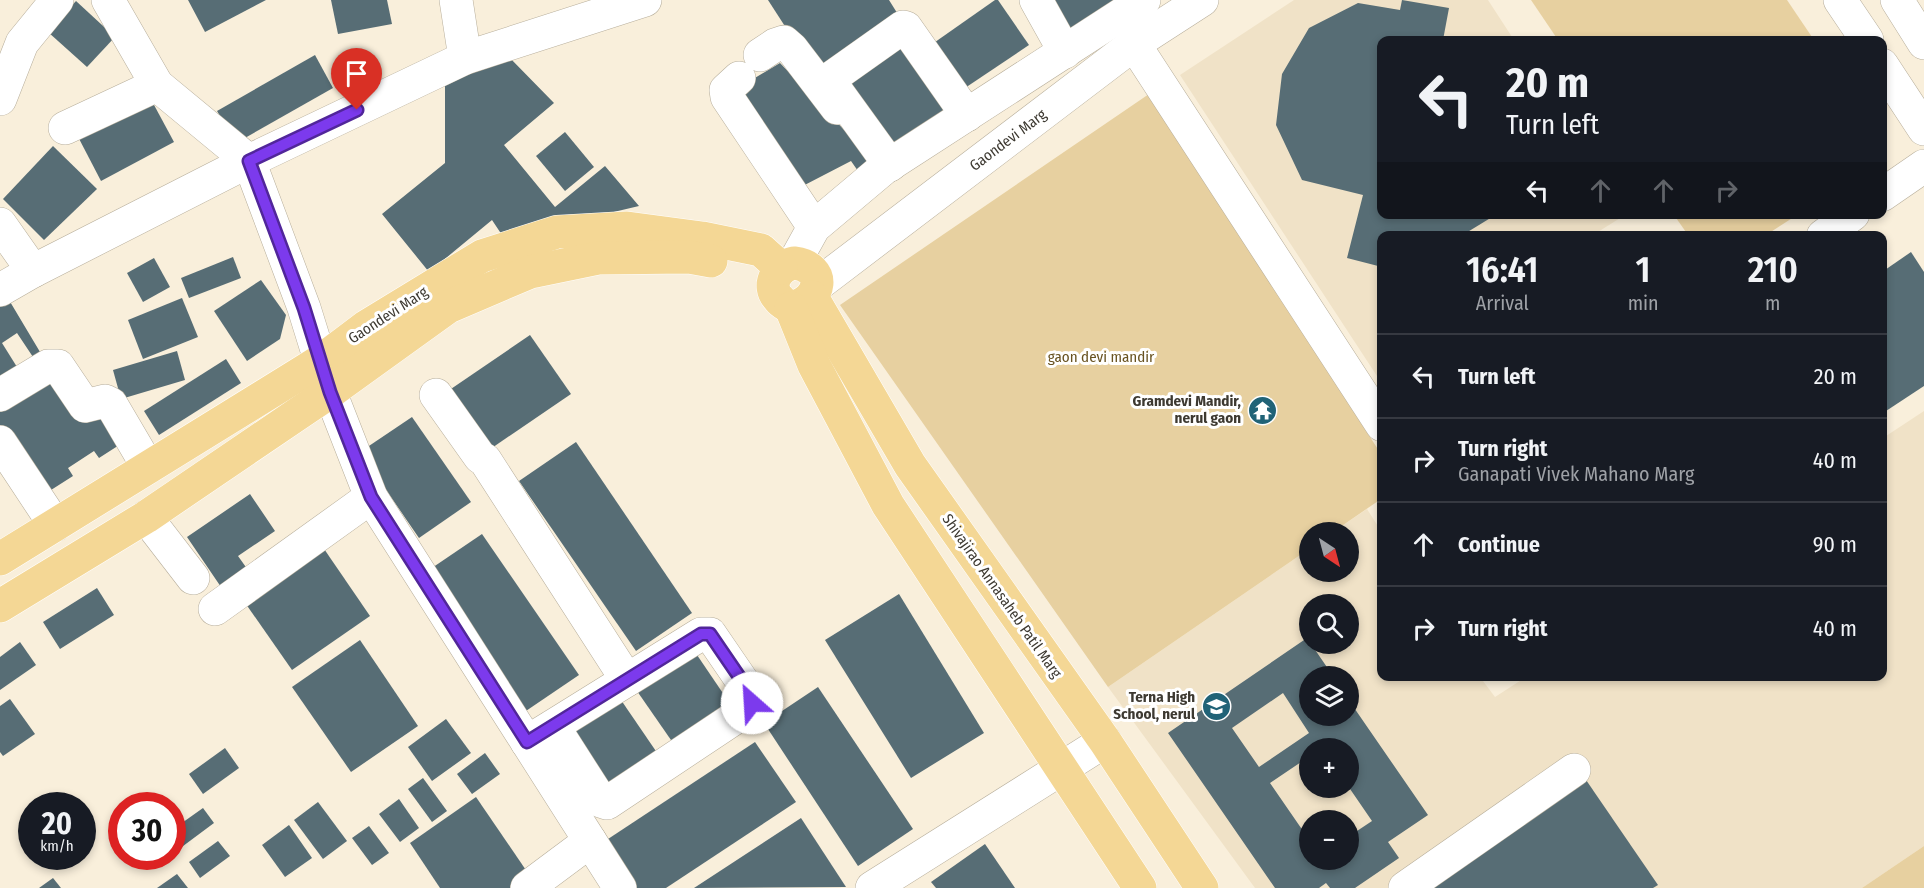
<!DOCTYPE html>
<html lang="en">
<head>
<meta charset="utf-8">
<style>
  :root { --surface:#171b24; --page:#20242c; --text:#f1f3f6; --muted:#9ea1a6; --line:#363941 }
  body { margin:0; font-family:"Fira Sans Condensed",sans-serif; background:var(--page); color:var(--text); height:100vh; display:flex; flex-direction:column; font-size:22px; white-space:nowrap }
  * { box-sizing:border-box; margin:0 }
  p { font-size:20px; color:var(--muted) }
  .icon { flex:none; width:33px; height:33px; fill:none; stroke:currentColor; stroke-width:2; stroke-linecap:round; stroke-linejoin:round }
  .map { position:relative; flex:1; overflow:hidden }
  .sheet { position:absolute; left:1377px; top:231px; width:510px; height:450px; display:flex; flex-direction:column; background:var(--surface); border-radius:12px; box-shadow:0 3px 9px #0003 }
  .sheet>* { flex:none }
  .guide { position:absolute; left:1377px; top:36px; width:510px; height:183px; border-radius:12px; box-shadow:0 3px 9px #0003; background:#171b24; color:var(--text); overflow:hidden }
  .needle { width:39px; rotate:144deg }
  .buttons { position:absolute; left:1299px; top:522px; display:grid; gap:12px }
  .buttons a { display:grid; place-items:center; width:60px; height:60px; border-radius:50%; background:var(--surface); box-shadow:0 3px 9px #0003; font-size:30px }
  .speed { position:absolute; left:18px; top:792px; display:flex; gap:12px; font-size:30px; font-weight:700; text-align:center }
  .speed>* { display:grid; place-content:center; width:78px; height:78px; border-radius:50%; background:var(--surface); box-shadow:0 3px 9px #0003; line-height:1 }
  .speed small { font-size:15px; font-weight:400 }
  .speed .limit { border:9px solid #d22; background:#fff; color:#111 }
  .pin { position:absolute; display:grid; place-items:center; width:51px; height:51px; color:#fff; margin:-62px -26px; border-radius:50% 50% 50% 0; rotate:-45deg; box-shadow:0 0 6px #0007 }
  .pin .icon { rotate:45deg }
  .me { position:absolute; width:66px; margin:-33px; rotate:334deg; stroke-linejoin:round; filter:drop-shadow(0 0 4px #0008) }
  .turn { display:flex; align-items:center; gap:21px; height:126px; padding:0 30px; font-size:27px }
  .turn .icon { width:78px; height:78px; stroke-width:2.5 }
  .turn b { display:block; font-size:42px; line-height:51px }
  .lanes { display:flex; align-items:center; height:57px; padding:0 30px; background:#0003; justify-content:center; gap:30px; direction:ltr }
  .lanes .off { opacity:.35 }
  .eta { display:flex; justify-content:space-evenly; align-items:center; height:102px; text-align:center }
  .eta b { font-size:36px; font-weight:600; line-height:42px }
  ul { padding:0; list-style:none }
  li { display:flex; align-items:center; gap:18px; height:84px; padding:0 30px; border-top:2px solid var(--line) }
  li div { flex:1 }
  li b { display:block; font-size:22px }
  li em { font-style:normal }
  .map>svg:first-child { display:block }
</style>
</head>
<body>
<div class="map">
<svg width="1924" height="888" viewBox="0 0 1924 888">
  <rect width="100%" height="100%" fill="#f9efdb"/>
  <g fill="#f0e2c7" fill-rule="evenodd">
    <path d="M1294,0H1488L1514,40H1382V214L1625,215L1593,235L1382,236V373L1377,376L1180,75Z"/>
    <path d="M1924,411V846L1862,888H1255L1108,687L1309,549L1310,572H1348V532H1333L1367,509L1381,531L1382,676L1480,677L1495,697L1526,677L1882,676L1883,438ZM1310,604H1348V644H1310ZM1310,676H1348V716H1310ZM1310,748H1348V788H1310ZM1310,820H1348V860H1310Z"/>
  </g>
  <g fill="#e7d0a0">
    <path d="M1531,0H1787L1814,40H1558Z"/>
    <path d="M1149,94L1381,454V499L1333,532H1310L1309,549L1108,687L840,305Z"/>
    <path d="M1674,215H1797L1766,235H1688Z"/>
    <path d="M1924,846V888H1862Z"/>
  </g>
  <g fill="#576d75" fill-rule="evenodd">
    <path d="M188,0H266L205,32Z"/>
    <path d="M331,0H387L392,24L338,34Z"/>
    <path d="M768,0H889L904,24L819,79Z"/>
    <path d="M995,0H998L1029,45L959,92L928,47Z"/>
    <path d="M1050,0H1133L1075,38Z"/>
    <path d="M1402,0L1449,8L1443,40H1382V214H1497L1461,236H1382V267L1347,258L1363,195L1302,180L1276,125L1282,74L1309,28L1358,3L1400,10Z"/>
    <path d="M76,1L115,37L87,67L48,32Z"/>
    <path d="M900,43L954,117L892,161L839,86Z"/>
    <path d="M315,55L333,88L236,143L217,111Z"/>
    <path d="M508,56L554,103L504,145L555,207L605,166L639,206L504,238L492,220L429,272L382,214L445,163V75Z"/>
    <path d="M780,63L873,160L858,171L851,161L795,190L738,88Z"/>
    <path d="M147,92L174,142L101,181L75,131Z"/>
    <path d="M565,132L594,167L565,191L536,156Z"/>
    <path d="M53,146L97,189L44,240L3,199Z"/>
    <path d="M1911,252L1924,272V386L1886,411L1882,407V272Z"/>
    <path d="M233,257L241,278L189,298L181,278Z"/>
    <path d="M154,258L170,287L143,302L127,273Z"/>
    <path d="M261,280L286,315L280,339L247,361L214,311Z"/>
    <path d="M182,298L198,337L143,359L128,320Z"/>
    <path d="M9,300L46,362L0,386V305ZM17,333L33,357L17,367L2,343Z"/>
    <path d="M530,335L571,394L486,452L445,393Z"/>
    <path d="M177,351L185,380L121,399L113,370Z"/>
    <path d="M226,359L241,383L159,435L144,411Z"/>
    <path d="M51,371L106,407L127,440L99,458L94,451L68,468L73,476L40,497L0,435V405Z"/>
    <path d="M412,417L471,502L419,538L360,452Z"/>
    <path d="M576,442L692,613L636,651L519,481Z"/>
    <path d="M250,494L275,531L238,556L248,570L221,587L187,537Z"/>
    <path d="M482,534L579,675L520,715L423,574Z"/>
    <path d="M320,543L370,616L292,670L241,597Z"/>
    <path d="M97,588L114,615L60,649L43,622Z"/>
    <path d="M899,594L984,733L911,778L825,640Z"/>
    <path d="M1307,638L1333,676H1310V716H1348V699L1428,815L1388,842L1399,858L1355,888H1330L1326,883L1319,888H1275L1168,733ZM1283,693L1309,733L1259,767L1232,728ZM1322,747L1348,748V786L1372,821L1348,837V860H1310V841L1270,783L1310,756V748Z"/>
    <path d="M360,640L418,726L351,772L292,687Z"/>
    <path d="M20,642L36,665L0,690V657Z"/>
    <path d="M695,652L737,714L680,753L637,691Z"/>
    <path d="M818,687L913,829L858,866L764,723Z"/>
    <path d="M10,699L35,734L3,756L0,752V706Z"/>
    <path d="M621,700L662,760L610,796L569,736Z"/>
    <path d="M446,719L471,753L432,781L408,747Z"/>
    <path d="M755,742L796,802L666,888H636L605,841Z"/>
    <path d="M225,748L239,768L203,794L189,774Z"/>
    <path d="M485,753L500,774L472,794L457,774Z"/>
    <path d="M1584,777L1658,885L1653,888H1422Z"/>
    <path d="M423,778L447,811L432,822L408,789Z"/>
    <path d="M476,797L532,879L520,888H440L410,843Z"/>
    <path d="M399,799L419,828L400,842L379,814Z"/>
    <path d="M318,802L347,841L323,859L294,820Z"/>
    <path d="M203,808L214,823L175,852L172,849V830Z"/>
    <path d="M801,818L846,887L694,888Z"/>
    <path d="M289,825L312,858L285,877L262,845Z"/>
    <path d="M369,826L389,853L372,865L352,838Z"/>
    <path d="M218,841L230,856L200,878L189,862Z"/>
    <path d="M985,844L1015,888H936L931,882Z"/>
    <path d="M177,874L188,888H157Z"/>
    <path d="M53,878L61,888H39Z"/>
  </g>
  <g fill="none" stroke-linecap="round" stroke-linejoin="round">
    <defs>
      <g id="minor">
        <path d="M108,0L157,85"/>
        <path d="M456,0L465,58"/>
        <path d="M1036,0L1065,52"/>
        <path d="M1840,0L1867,40"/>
        <path d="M1897,0L1924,43"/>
        <path d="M1134,44L1382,425"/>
        <path d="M760,55L775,45L784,42L792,49L837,108"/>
        <path d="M1882,65L1924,129"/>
        <path d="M739,78L726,90L727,97L814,227"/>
        <path d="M0,99L22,43L57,0"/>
        <path d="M65,128L157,85L249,161L304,308L330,392L371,497L620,888"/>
        <path d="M890,165L830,82L831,78L903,27L906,28L967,115"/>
        <path d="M1882,195L1924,166"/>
        <path d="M0,224L33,271"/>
        <path d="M1823,236L1853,214"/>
        <path d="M794,263L814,227L883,169L1144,0"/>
        <path d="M817,285L1134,44L1202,0"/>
        <path d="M0,290L33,271L249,161L465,58L645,0"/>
        <path d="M0,395L48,366H58L85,406L105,401L111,404L148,467"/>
        <path d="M436,395L480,457L485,460L627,680"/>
        <path d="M0,442L55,525"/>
        <path d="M146,517L193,578"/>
        <path d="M215,609L371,497"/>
        <path d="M527,742L553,726L701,634H710L751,694L752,703L748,709L607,803L601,801L553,726"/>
        <path d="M527,888L590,841"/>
        <path d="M872,888L1105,741"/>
        <path d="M1405,888L1574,770"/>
      </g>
      <g id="major">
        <path d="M794,263C827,267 823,300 791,308C787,305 782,303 779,299C765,285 778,266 794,263Z"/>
        <path d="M812,297L910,465L1105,741L1202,888"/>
        <path d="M791,308L814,365L888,505L1140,888"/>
        <path d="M0,559L322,360L367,326L482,256L557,232L627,228L702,238L761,250L781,268"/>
        <path d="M0,606L146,517L330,392L448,307L530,272L598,258L689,257L711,261"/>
      </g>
    </defs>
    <use href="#minor" stroke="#b7ae9b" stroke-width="34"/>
    <use href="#major" stroke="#fff" stroke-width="34"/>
    <use href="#minor" stroke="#fff" stroke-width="33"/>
    <use href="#major" stroke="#f4d795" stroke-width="33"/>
  </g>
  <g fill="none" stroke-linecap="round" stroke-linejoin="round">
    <defs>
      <path id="route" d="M357,110L249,161L304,308L330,392L371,497L527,742L701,634H710L751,694L752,703"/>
    </defs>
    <use href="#route" stroke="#51269a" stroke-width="15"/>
    <use href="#route" stroke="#7c3aed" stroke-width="10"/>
  </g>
  <defs>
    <symbol id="temple-disc" viewBox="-11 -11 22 22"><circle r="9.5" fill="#216377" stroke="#fff"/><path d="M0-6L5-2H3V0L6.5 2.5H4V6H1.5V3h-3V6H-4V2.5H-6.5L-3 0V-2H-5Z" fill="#fff"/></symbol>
    <symbol id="school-disc" viewBox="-11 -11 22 22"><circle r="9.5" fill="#216377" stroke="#fff"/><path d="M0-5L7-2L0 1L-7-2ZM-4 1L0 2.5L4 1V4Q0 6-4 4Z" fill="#fff"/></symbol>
  </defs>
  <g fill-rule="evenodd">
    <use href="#temple-disc" x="1246" y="394" width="33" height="33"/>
    <use href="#school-disc" x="1200" y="690" width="33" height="33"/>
  </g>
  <g text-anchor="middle" stroke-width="6" stroke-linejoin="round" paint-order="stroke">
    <g font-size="15" fill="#3d3931" stroke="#fff">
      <text transform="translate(1008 140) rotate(-37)" y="5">Gaondevi Marg</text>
      <text transform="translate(388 315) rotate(-33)" y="5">Gaondevi Marg</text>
      <text transform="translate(1002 596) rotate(55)" y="5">Shivajirao Annasaheb Patil Marg</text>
    </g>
    <g font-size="15" fill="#685220" stroke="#fff">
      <text x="1101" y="362">gaon devi mandir</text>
    </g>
    <g font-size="15" font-weight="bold" fill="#3d3931" stroke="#fff" text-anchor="end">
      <text x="1241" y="406">Gramdevi Mandir,<tspan x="1241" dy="17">nerul gaon</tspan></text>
      <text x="1195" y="702">Terna High<tspan x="1195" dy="17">School, nerul</tspan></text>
    </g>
  </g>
</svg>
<div class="buttons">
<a><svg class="needle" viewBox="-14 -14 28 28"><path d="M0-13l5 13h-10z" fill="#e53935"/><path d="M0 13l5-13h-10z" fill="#9ea1a6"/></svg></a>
<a><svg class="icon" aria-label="search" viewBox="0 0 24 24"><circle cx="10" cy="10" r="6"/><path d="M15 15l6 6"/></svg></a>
<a><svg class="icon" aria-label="layers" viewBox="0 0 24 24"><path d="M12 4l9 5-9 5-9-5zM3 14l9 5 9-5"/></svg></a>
<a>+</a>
<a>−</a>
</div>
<div class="speed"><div>20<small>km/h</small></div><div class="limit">30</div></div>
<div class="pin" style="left:357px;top:110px;background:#d93025"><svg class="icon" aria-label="arrive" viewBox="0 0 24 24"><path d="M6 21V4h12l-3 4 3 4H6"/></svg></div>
<svg class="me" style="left:752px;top:703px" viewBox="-20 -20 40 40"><circle r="19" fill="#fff"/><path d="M0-13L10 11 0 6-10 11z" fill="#7c3aed"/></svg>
<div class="guide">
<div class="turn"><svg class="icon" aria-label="left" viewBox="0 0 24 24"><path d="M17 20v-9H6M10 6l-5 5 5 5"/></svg><div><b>20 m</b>Turn left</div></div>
<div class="lanes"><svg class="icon" aria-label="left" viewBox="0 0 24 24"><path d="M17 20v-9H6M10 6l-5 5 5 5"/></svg><svg class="icon off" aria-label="ahead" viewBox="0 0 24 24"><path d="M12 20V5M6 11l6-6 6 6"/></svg><svg class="icon off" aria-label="ahead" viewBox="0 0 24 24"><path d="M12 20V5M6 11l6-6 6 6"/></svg><svg class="icon off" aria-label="right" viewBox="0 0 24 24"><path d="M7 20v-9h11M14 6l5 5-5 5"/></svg></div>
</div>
<section class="sheet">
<div class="eta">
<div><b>16:41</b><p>Arrival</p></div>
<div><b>1</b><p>min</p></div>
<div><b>210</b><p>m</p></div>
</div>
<ul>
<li><svg class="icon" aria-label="left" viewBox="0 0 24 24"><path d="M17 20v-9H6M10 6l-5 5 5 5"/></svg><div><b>Turn left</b></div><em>20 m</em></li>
<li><svg class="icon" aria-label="right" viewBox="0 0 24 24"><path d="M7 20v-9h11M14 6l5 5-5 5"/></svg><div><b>Turn right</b><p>Ganapati Vivek Mahano Marg</p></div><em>40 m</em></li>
<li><svg class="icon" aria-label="ahead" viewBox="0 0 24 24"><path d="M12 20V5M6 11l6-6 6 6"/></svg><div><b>Continue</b></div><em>90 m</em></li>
<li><svg class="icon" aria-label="right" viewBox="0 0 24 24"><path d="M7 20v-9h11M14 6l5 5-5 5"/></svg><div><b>Turn right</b></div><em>40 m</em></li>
</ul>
</section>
</div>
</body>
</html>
